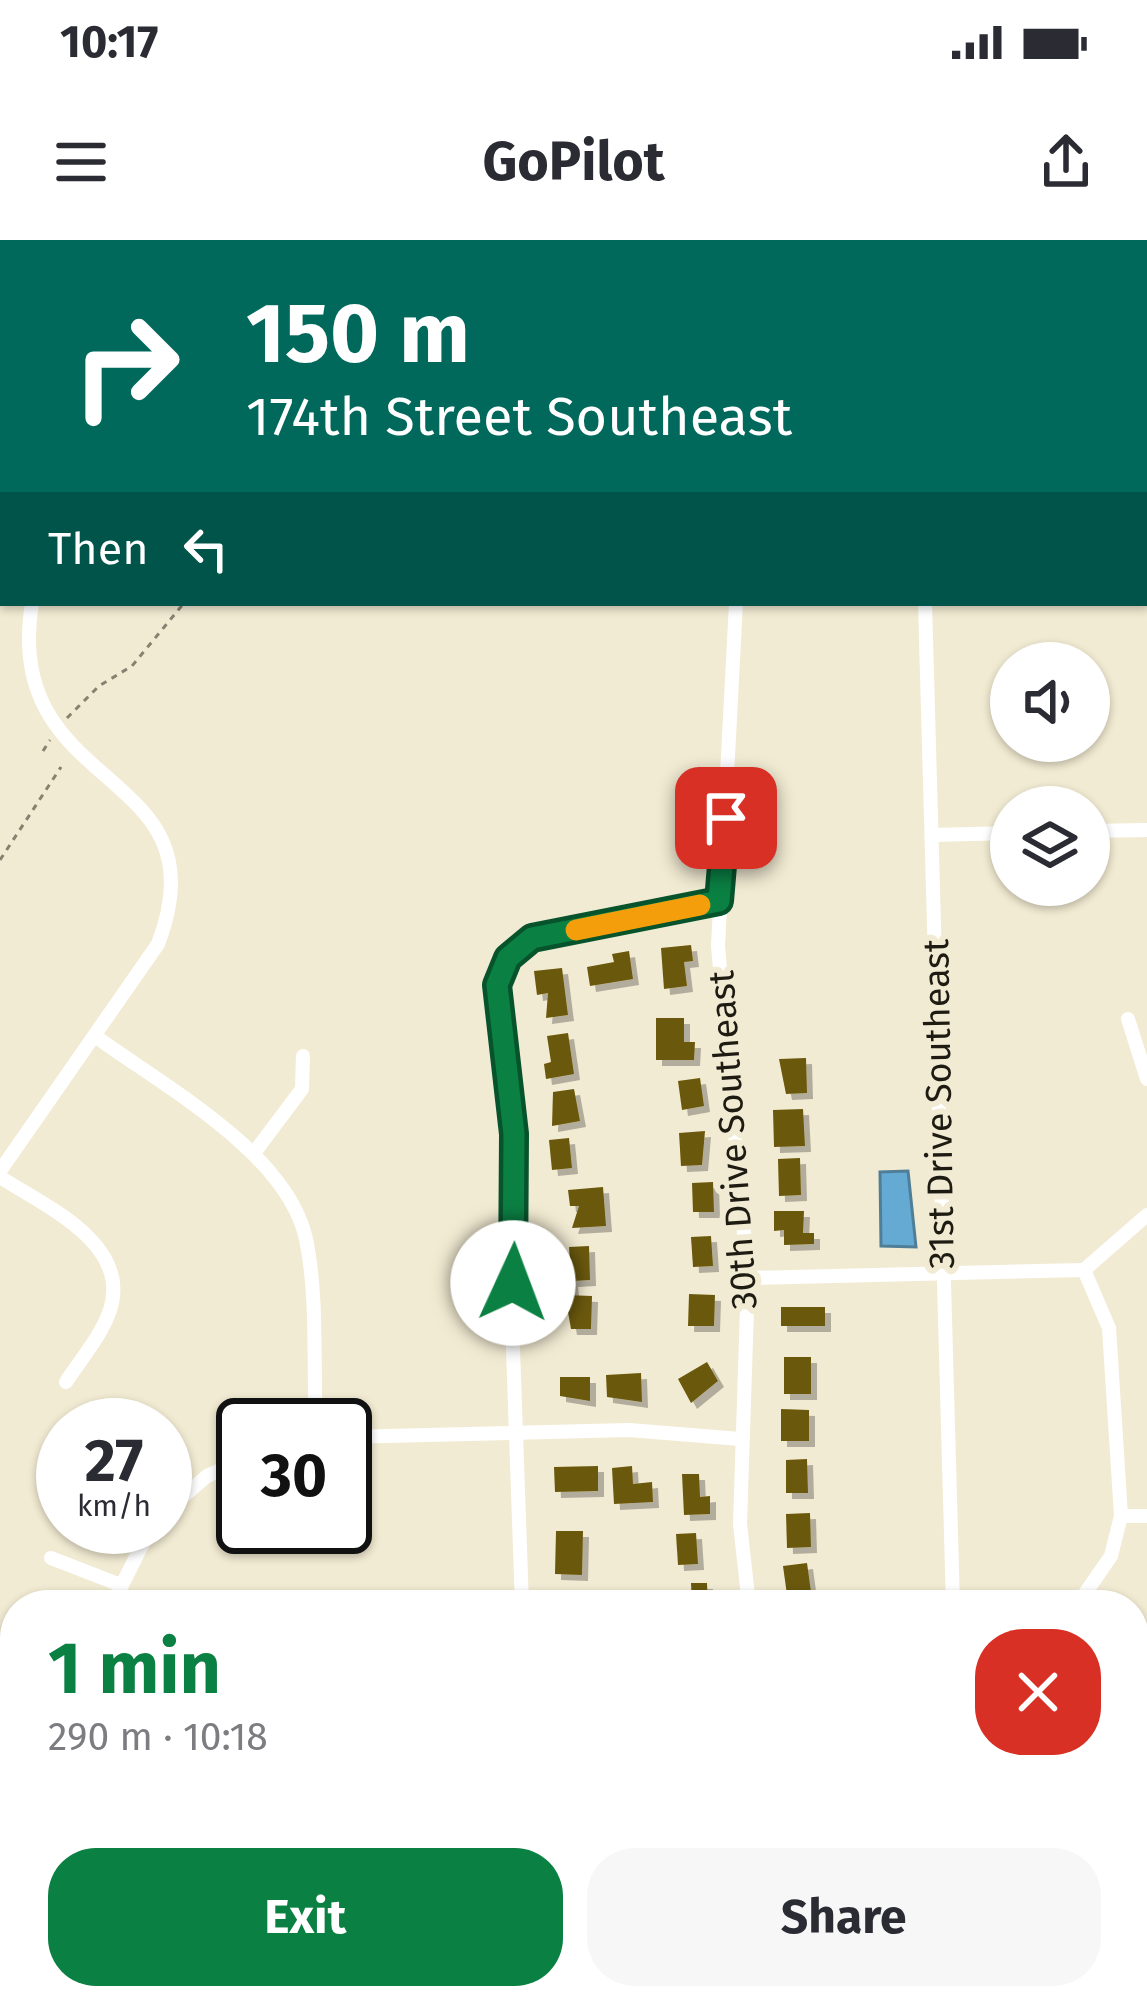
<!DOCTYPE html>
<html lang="en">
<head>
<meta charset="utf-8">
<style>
  :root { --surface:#fff; --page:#f7f7f7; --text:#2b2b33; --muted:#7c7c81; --accent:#0b8043 }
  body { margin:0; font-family:"Fira Sans",sans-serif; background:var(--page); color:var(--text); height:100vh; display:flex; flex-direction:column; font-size:45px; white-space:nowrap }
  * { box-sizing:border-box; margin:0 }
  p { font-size:39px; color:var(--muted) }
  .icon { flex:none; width:66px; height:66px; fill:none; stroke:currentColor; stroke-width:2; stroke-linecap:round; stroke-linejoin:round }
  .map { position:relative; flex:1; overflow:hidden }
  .sheet { position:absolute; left:0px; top:1350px; width:1149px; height:420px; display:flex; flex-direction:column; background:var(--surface); border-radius:48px 48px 0 0; box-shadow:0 3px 9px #0004 }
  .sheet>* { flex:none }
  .guide { position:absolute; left:0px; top:0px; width:1149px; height:366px; box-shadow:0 3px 9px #0004; background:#00695c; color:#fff; overflow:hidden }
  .tools { position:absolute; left:990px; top:402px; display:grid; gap:24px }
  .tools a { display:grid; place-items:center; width:120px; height:120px; border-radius:50%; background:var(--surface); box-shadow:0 3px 9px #0004; font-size:60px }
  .speed { position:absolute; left:36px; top:1158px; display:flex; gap:24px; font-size:60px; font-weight:700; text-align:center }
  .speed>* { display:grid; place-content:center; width:156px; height:156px; border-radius:50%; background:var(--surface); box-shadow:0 3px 9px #0004; line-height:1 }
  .speed small { font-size:30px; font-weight:400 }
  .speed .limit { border:6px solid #111; border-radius:18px; background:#fff; color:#111 }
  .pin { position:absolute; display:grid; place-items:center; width:102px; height:102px; color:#fff; margin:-51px; border-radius:24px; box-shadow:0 6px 18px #0006 }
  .me { position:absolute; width:132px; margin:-66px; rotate:2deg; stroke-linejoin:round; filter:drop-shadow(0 0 9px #0008) }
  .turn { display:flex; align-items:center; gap:42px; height:252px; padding:0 48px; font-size:54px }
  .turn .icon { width:156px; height:156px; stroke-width:2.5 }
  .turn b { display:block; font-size:84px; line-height:102px }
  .then { display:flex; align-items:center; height:114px; padding:0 48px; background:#0003; gap:24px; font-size:45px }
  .round { display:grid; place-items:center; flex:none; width:126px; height:126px; border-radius:48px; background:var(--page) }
  .headline { display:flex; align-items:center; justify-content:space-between; height:204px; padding:0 48px }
  h1 { font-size:72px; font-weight:700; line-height:90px; color:var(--accent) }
  .button { display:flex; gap:24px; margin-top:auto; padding:24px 48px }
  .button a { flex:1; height:138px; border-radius:48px; background:var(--accent); color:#fff; font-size:48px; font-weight:700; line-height:138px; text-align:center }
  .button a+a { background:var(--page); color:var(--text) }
  .status { display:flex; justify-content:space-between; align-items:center; height:84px; padding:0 60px; background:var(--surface); direction:ltr }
  .status svg { height:33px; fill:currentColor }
  header { display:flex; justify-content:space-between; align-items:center; height:156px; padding:0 48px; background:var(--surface); font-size:54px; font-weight:700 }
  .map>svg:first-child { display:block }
</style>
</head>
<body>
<div class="status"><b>10:17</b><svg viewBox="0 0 49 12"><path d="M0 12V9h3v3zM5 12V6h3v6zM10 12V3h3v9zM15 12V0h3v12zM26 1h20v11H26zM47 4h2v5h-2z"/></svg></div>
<header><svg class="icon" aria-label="menu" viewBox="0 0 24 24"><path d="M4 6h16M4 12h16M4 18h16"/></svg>GoPilot<svg class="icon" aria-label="share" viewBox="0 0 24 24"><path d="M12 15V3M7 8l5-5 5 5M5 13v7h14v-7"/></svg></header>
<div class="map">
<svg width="1147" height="1770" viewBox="0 0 1147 1770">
  <defs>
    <filter id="shadow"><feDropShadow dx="6" dy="6" stdDeviation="0" flood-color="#0004"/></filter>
  </defs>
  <rect width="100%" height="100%" fill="#f2ebd3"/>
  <path fill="#65aad2" stroke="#4f7f98" stroke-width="3" d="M908,931L916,1007L881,1006L880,932Z"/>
  <g fill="#6b580a" filter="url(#shadow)">
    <path d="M691,705L693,721L684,722L687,746L664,749L661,708Z"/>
    <path d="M629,711L633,739L590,746L587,727L614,722L612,714Z"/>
    <path d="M562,728L568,775L546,778L548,753L537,755L534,731Z"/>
    <path d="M656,778H684V802H695L694,820H656Z"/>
    <path d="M568,793L574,834L546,839L544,824L551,822L547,796Z"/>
    <path d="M806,818L807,853L786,854L779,819Z"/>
    <path d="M700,838L704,866L682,870L678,841Z"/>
    <path d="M574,849L580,881L552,886L553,852Z"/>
    <path d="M803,869L805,906L774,907L773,870Z"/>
    <path d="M705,891L702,925L681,926L679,893Z"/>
    <path d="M569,898L572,928L552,930L549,900Z"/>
    <path d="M800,918L801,955L779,956L778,919Z"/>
    <path d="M713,942L714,972H693L692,943Z"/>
    <path d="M603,947L606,986L572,988L579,966H570L568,950Z"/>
    <path d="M774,971H804L803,993H814V1004L784,1005V990L774,991Z"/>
    <path d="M711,996L713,1026L693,1027L691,997Z"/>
    <path d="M589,1006L590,1040L572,1041L573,1050H561L560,1023H570L569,1007Z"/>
    <path d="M689,1054L715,1055L714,1086H688Z"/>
    <path d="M565,1055L592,1056L591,1089H571Z"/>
    <rect x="781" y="1067" width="44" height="19"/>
    <rect x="784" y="1117" width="27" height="37"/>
    <path d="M707,1122L718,1141L691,1163L678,1139Z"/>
    <path d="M641,1133L642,1162L607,1157L606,1135Z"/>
    <path d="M560,1137H590V1161L560,1156Z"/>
    <path d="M781,1169L809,1170V1201H781Z"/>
    <path d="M807,1219L808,1253H786V1220Z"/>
    <path d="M598,1226V1251L555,1252L554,1227Z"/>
    <path d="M632,1226L633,1244L652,1242L653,1262L614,1264L612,1228Z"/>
    <path d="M682,1234H699L700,1257L710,1256V1274L684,1275Z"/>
    <path d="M810,1273L811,1307L787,1308L786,1274Z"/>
    <path d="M556,1291H583L582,1335L555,1334Z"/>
    <path d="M696,1293L698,1324L678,1325L676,1294Z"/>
    <path d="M807,1323L812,1359L788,1362L783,1326Z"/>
    <path d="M691,1343H707L708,1365H692Z"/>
    <path d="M583,1350L584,1365H555L554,1352Z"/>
    <path d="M7,1532L10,1548L0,1550V1534Z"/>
    <path d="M6,1583L15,1599L0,1609V1587Z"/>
    <path d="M213,1755H234L238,1770H218Z"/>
    <path d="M374,1755H409V1765L374,1766Z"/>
    <path d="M808,1755H837L838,1770H809Z"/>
    <path d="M737,1759L738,1770H701V1762Z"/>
    <path d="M604,1763L605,1770H577V1764Z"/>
  </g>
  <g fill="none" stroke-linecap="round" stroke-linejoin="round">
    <g stroke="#868271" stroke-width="3" stroke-dasharray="6 6" stroke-linecap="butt">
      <path d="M447,3L453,0"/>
      <path d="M67,478L99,446L132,426L184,363"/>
      <path d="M43,511L50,500"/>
      <path d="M0,620L61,527"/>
    </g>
    <g stroke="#fff" stroke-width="14">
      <path d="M5,0L7,3"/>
      <path d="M527,0L532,3"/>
      <path d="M731,0V3"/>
      <path d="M916,0V3"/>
      <path d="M1093,0V3"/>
      <path d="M288,3L290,0"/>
      <path d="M0,105L3,101"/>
      <path d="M1146,127H1147"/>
      <path d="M1146,295H1147"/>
      <path d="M736,363L718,706L748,1038L740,1284L749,1365"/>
      <path d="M925,363L953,1365"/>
      <path d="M1089,591L1147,590"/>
      <path d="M932,595L1011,593"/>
      <path d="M1128,779L1147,839"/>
      <path d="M95,796C163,846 287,912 306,999C318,1057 313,1125 316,1185"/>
      <path d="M254,913L302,849L303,816"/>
      <path d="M0,931L158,704C227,524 0,557 32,363"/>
      <path d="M0,937C43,965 132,1003 110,1070C102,1095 80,1120 66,1142"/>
      <path d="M1084,1030L1147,975"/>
      <path d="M748,1038L1084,1030"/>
      <path d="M345,1197L629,1190L740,1199"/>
      <path d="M165,1272L207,1236L243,1220"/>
      <path d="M1121,1276H1147"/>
      <path d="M51,1318L118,1344"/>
      <path d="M112,1365L151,1287"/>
      <path d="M522,1365L512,1080L516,935L497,745L508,718L533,698L719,661"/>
      <path d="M1077,1365L1111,1316L1121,1276L1109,1088L1084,1030"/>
      <path d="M0,1486L15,1487"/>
      <path d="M771,1755L772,1770"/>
      <path d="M333,1770L334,1755"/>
      <path d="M545,1770L546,1755"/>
    </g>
  </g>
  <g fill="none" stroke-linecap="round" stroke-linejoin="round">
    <defs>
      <path id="route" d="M513,1043L514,894L497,745L508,718L532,698L719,661L726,578"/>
    </defs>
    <use href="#route" stroke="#07532c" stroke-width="30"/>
    <use href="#route" stroke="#0b8043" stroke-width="21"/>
    <path stroke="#f59e0b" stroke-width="21" d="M576,690L700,665"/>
  </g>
  <g text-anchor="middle" stroke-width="12" stroke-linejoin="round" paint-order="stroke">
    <g font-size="36" fill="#1d1b12" stroke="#f2ebd3">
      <text transform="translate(938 864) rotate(-91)" y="13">31st Drive Southeast</text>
      <text transform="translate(732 900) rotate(-94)" y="13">30th Drive Southeast</text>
    </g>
  </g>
</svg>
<div class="tools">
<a><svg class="icon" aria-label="sound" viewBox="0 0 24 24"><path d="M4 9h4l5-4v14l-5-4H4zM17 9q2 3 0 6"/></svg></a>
<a><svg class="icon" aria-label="layers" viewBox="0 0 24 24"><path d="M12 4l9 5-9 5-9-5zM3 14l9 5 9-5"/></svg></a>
</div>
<div class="speed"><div>27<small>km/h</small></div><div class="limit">30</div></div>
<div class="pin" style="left:726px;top:578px;background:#d93025"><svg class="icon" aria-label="arrive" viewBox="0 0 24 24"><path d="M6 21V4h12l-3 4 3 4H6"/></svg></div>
<svg class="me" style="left:513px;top:1043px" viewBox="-20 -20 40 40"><circle r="19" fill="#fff"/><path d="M0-13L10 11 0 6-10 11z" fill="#0b8043"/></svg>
<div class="guide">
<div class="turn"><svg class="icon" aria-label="right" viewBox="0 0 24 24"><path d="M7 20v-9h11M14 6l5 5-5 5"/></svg><div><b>150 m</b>174th Street Southeast</div></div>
<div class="then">Then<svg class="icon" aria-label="left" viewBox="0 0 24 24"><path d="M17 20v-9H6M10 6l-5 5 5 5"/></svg></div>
</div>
<section class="sheet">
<div class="headline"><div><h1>1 min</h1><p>290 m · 10:18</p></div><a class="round" style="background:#d93025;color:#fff"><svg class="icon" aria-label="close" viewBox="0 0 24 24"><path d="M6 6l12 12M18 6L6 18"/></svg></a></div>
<div class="button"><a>Exit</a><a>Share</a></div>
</section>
</div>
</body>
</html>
